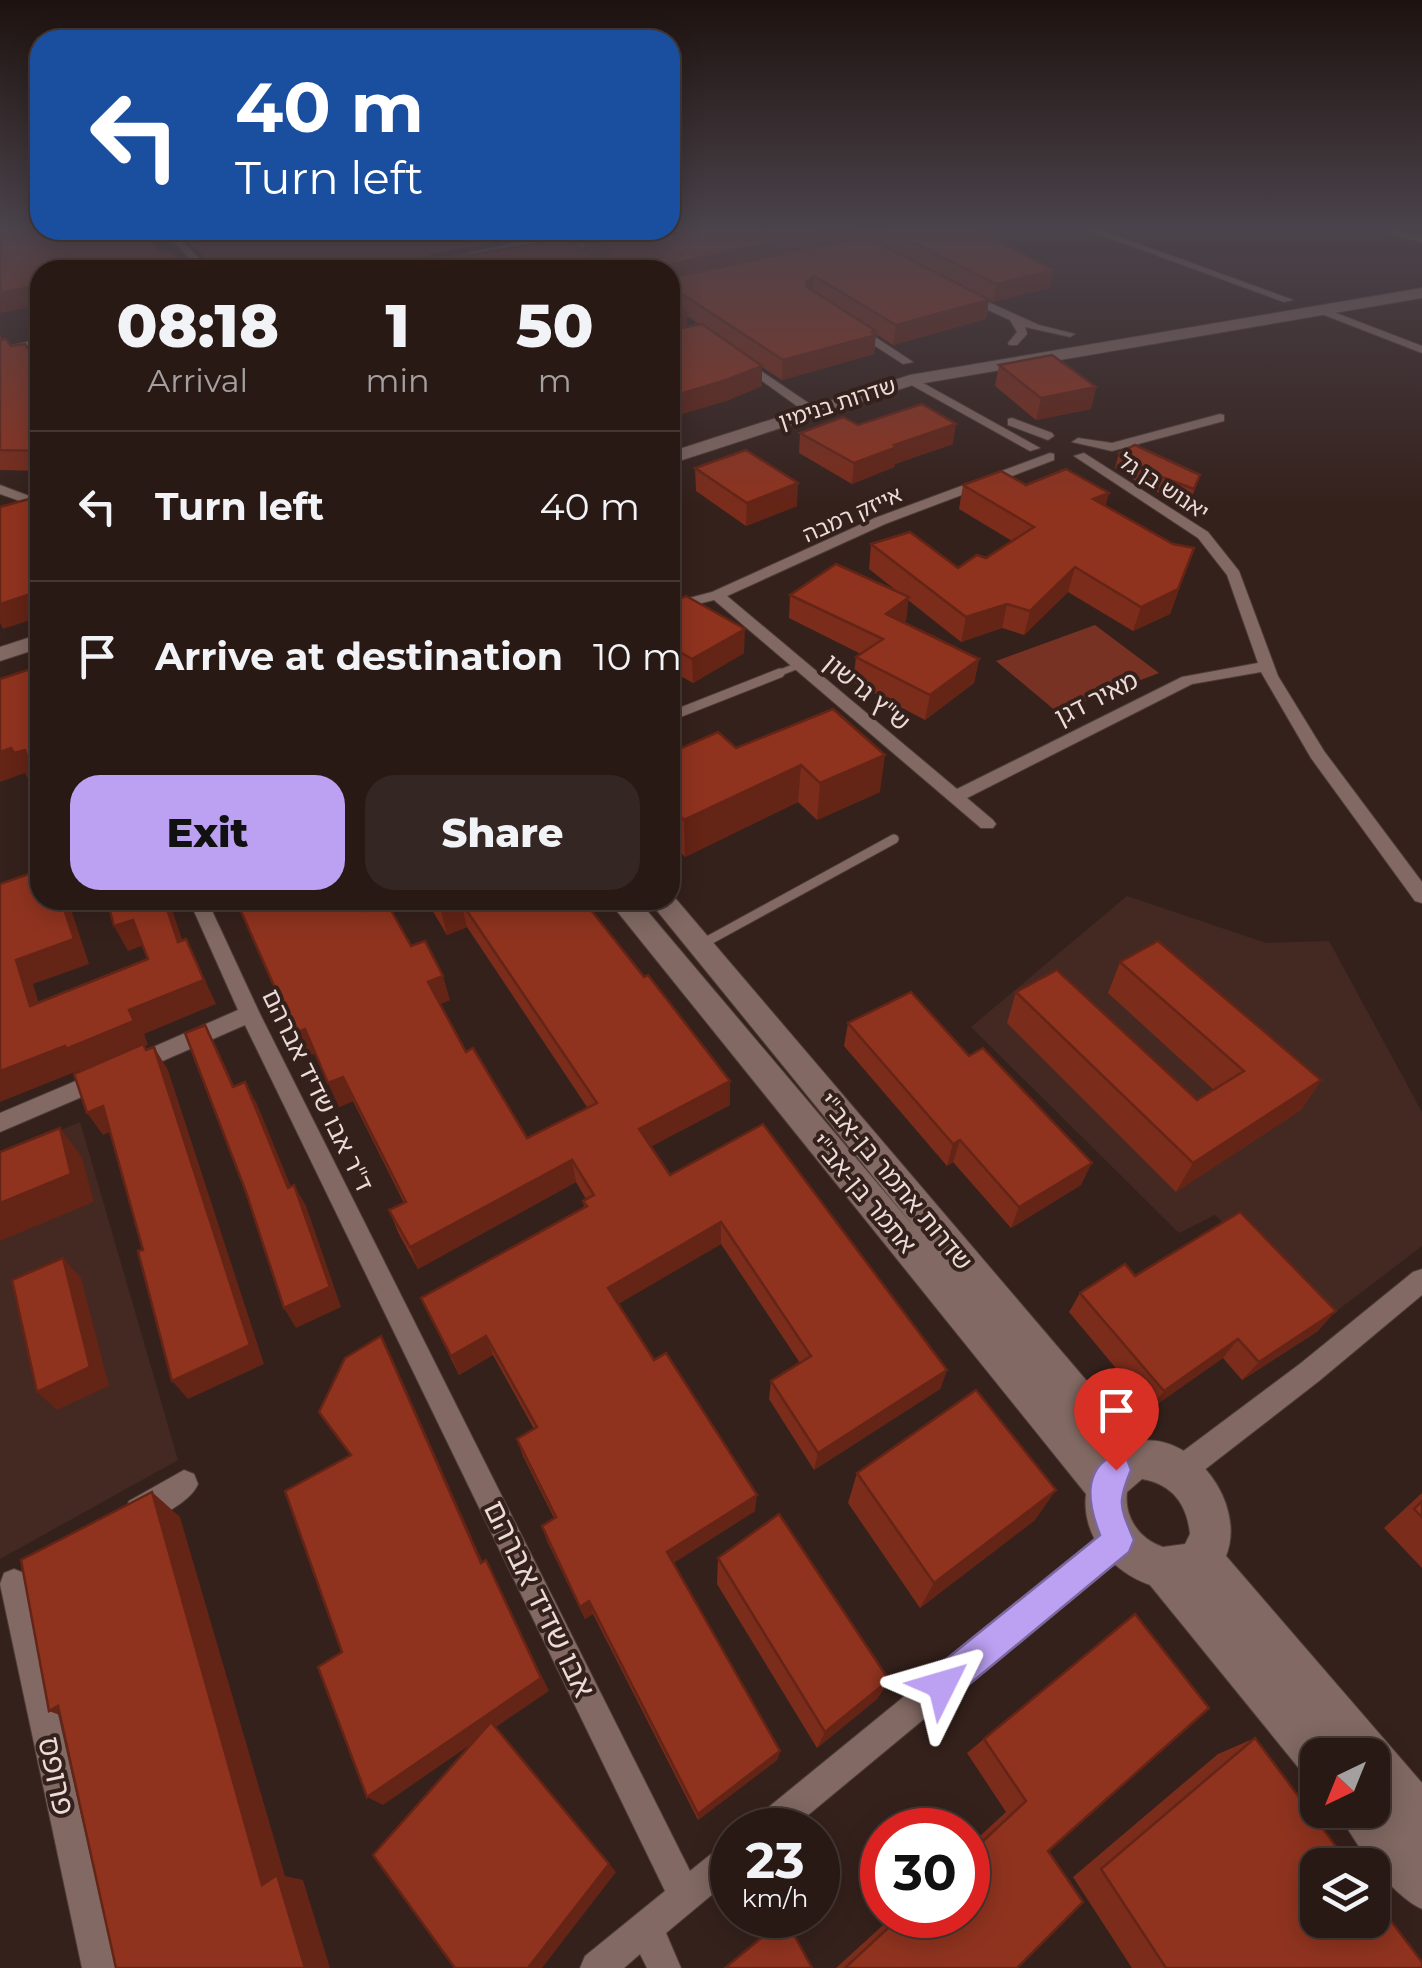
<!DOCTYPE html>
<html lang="en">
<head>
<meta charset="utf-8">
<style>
  :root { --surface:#281915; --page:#342622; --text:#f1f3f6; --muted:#a5a0a0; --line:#443834; --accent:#bca0f2 }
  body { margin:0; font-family:Montserrat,"Noto Sans Hebrew",sans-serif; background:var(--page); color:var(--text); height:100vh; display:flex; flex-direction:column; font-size:38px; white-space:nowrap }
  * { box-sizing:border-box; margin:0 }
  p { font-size:32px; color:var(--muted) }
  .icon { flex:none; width:55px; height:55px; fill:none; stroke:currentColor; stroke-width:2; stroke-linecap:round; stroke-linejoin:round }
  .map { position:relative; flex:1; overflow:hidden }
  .side { position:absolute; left:30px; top:260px; width:650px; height:650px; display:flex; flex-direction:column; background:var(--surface); border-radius:30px; box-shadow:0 5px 25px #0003,0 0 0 2px var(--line) }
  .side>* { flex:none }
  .guide { position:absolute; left:30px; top:30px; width:650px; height:210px; border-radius:30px; box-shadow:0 5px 25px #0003,0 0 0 2px var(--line); background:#1a4fa0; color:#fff; overflow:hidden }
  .needle { width:65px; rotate:223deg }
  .buttons { position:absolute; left:1300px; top:1738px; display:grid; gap:20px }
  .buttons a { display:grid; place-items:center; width:90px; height:90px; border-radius:20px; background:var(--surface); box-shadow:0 5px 25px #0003,0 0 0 2px var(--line); font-size:50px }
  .speed { position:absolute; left:710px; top:1808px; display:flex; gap:20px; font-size:50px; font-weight:700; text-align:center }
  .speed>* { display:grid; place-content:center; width:130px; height:130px; border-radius:50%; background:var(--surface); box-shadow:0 5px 25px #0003,0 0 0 2px var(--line); line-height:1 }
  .speed small { font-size:25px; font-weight:400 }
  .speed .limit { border:15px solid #d22; background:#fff; color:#111 }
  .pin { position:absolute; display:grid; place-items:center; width:85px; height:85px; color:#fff; margin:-102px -42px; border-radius:50% 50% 50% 0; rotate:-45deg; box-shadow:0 0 10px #0007 }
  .pin .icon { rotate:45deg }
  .me { position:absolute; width:110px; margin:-55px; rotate:50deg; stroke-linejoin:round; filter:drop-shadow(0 0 8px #0008) }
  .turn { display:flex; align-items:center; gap:35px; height:210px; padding:0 40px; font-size:45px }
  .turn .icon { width:130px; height:130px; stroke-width:2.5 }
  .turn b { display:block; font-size:70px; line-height:85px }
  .eta { display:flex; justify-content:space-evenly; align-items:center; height:170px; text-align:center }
  .eta b { font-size:60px; font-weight:800; line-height:70px }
  .action { display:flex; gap:20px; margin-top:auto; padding:20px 40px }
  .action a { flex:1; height:115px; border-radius:30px; background:var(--accent); color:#111; font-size:40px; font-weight:800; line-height:115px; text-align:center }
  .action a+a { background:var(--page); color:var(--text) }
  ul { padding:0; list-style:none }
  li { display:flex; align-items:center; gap:30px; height:150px; padding:0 40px; border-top:2px solid var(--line) }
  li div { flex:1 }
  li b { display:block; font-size:38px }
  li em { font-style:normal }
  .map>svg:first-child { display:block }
</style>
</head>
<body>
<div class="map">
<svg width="1422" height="1968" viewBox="0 0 1422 1968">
  <rect width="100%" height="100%" fill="#35211c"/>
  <g fill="#432922">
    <path d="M1127,896L1266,943L1329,941L1422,1112V1246L1321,1323L1215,1215L1179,1233L971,1027Z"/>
    <path d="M80,1122L178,1460L0,1559V1156Z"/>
  </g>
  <g fill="#773223">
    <path d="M220,230H500L515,238L355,270H218L181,236Z"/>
    <path d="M1095,625L1159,673L1057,712L996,661Z"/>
  </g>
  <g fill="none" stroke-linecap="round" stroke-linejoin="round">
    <defs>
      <path id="service-far1" d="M774,675L797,666"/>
      <g id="service">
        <path d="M676,714L780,673"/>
        <path d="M702,944L894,839"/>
      </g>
      <g id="minor">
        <path d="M163,230H172L210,270H200Z"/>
        <path d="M514,230H526L543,240L535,242Z"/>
        <path d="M1087,230H1101L1293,300L1284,302Z"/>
        <path d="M962,294H970L1039,325L1075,334L1070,337L1025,327L1027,334L1017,345H1009L1008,343L1017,332L1010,320L962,298Z"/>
        <path d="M1323,308L1422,346V353L1319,313L1318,311Z"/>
        <path d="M856,326L860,327L913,362L903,364L852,331V327Z"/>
        <path d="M740,357L816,408V414H808L736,362V358Z"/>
        <path d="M906,378H914L1040,448L1030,451L906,382Z"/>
        <path d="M1220,414L1224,415V421L1112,451L1072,442L1078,438L1112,443Z"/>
        <path d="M1012,418L1052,433L1054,436L1048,440L1008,425V419Z"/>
        <path d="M1050,453L1054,454V460L885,524L727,596L957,789L1182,677L1258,663L1227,575L1198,538L1074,456L1084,453L1208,532L1239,571L1278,676L1324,751L1422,882V903L1415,901L1311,758L1261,672L1192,684L967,798L993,820L996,824L993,828H981L714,600L670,611V603L712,592L875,518Z"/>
        <path d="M0,485L40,500V508L0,494Z"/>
        <path d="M189,900H207L260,1014L690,1871L721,1846L732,1841V1878L666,1933L681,1968H647L640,1954L624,1968H580L585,1956L665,1891L245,1025L135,1073L128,1070L124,1064L128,1058L238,1010Z"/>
        <path d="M104,1069L112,1072L115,1078L112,1084L0,1132V1113Z"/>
        <path d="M1422,1269V1295L1319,1381L1190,1481L1180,1484L1170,1481L1167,1471L1170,1461L1301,1363L1413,1272Z"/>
        <path d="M184,1470L194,1474L198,1484C190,1503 158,1517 139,1525L129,1521L125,1511L129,1501Z"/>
        <path d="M1118,1526L1128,1530L1132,1540L1128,1550L790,1830H749L754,1819L1108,1530Z"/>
        <path d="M14,1569L24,1573L28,1583L116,1968H82L0,1584L4,1573Z"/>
      </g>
      <g id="secondary">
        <path d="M652,230H687L535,257L528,253Z"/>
        <path d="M1388,230L1422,234V243L1390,233Z"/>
        <path d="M555,234L560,235V241L420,270H391Z"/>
        <path d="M1422,288V298L913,385L670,464V452L910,375Z"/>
        <path d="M40,339V349L0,358V348Z"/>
        <path d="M40,634V648L0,661V647Z"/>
        <path d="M670,892L1138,1441C1194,1432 1247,1504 1226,1556L1422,1783V1909C1392,1896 1351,1840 1338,1810H1372V1755H1318V1779L1302,1772L1150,1585C1113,1572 1081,1537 1086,1494L608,900H638L915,1228L654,907L650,900H670ZM1142,1479C1172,1484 1187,1504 1190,1534L1185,1544L1163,1547C1139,1539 1124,1517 1127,1492Z"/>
      </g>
    </defs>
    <use href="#service-far1" stroke="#4e3c39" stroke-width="8"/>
    <use href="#service" stroke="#4e3c39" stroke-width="11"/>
    <use href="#minor" stroke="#4e3c39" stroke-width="2"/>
    <use href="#secondary" stroke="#4e3c39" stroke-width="2"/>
    <use href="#service-far1" stroke="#826963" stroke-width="6"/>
    <use href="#service" stroke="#826963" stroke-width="9"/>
    <use href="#minor" fill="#826963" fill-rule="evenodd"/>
    <use href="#secondary" fill="#826963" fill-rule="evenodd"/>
  </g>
  <g fill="#7b2c1b" fill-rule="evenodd">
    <path d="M536,230H847V240L863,236L851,230H974L1050,288L993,302L989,301L986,319L893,345L876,334L874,354L782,380L762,367V386L726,401L670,318V270L472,255L544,242V237ZM584,239L585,251L568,242ZM687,316L699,324L687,327Z"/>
    <path d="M0,335L2,340L40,366V471L0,470Z"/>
    <path d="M999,365L1096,387L1091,409L1036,420L995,386Z"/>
    <path d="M858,425L953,444L895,464L894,467L852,484L799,453L800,433Z"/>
    <path d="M1119,453L1200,475L1189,505L1147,488L1115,468Z"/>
    <path d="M695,468L797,506L746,526L696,491Z"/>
    <path d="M963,485H1026L1105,506L1185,572L1170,614L1133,631L1068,592L1024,635L1002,628L961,642L908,600L906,621L904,622L979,659L974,683L925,720L853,682L856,657L861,654L789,618L790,595L898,592L869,569L871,544L958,568L986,558L1012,541L959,509Z"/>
    <path d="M670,604L744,653L693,683L670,670Z"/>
    <path d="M833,709L880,792L817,820L798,802L685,857L670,841V753L736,748Z"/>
    <path d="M236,900L366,911L411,946L450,1000L440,1004L466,1052L527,1138L587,1107L467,927L447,935L426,900H583L730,1081V1105L651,1146L670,1175L947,1370L940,1389L814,1470L769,1399L771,1381L800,1363L721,1244L618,1304L755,1511L673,1563L780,1751L777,1760L698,1820L593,1614L585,1619L547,1541L542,1526L554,1518L523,1456L517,1439L534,1429L493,1355L459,1375L421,1298L584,1207L583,1201L586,1199L576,1182L418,1269L398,1232L389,1210L404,1203L353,1101L339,1107L316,1053L306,1057Z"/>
    <path d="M1120,962L1321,1080L1301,1110L1176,1192L1007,1023L1016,992L1197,1100L1214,1090L1108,993Z"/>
    <path d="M848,1023L969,1056L1081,1185L1011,1228L953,1162L947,1166L844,1046Z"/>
    <path d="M1135,1276L1318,1331L1242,1380L1223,1358L1150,1409L1069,1312L1080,1293Z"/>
    <path d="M857,1473L1035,1520L920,1608L848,1503Z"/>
    <path d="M1422,1493V1568L1384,1528Z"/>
    <path d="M718,1558L889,1680L877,1699L817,1748L717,1584Z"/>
    <path d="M1135,1614L1048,1851L1017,1968H836L894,1915H968V1847L1006,1812L967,1753Z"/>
    <path d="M1255,1738L1422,1968H1132L1073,1877L1218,1754Z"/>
  </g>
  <g fill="#642416">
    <path d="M186,230H211V231L187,235Z"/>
    <path d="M543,230H632L584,235V239L545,247Z"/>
    <path d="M829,230H847L846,244L670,283V270H667L669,265Z"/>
    <path d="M151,263L154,270H118Z"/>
    <path d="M1054,270L1050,288L993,302L996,284Z"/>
    <path d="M814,276L813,294L805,301L806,282Z"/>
    <path d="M40,285V305L0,313V293Z"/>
    <path d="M989,300L986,319L893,345L896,325Z"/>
    <path d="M687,313V332L670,338V318Z"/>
    <path d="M876,331L874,354L782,380L783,360Z"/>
    <path d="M762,366V386L726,401L670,418V397Z"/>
    <path d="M1096,387L1091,409L1036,420L1041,398Z"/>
    <path d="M956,424L953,444L895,464L894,467L852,484L854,463L894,445Z"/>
    <path d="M798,483L797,506L746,526L747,503Z"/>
    <path d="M1109,493L1103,516L1093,499Z"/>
    <path d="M1194,548L1170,614L1133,631L1141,607Z"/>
    <path d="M1075,567L1068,592L1024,635L1030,611Z"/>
    <path d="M40,591V617L3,629L0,623V604Z"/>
    <path d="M909,597L906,621L883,637L886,614Z"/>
    <path d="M1007,604L1002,628L961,642L966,617Z"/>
    <path d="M745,629L744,653L693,683L692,659Z"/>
    <path d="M979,659L974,683L925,720L930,695Z"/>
    <path d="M672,679L673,725L670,727V680Z"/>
    <path d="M11,748L25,750L40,775L28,779L25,773L0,782V752Z"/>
    <path d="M885,755L880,792L817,820L820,783Z"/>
    <path d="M801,765L798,802L685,857L684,820Z"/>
    <path d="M61,900H68L89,964L33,984L47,1030L30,1006L16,960Z"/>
    <path d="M164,900H169L191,967L178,942Z"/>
    <path d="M461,902L467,927L447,935L441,910Z"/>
    <path d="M133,920L147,944L128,951L114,926Z"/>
    <path d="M186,939L216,1004L144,1034L148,1045L145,1046L157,1067L82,1073L80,1070L0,1102V1071L129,1010Z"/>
    <path d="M443,976L450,1000L435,1006L428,982Z"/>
    <path d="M205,1025L217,1048L245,1110L233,1087Z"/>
    <path d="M305,1029L316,1053L306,1057L295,1033Z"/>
    <path d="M154,1047L168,1070L264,1364L188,1399L172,1381Z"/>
    <path d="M343,1077L353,1101L339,1107L328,1083Z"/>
    <path d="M1321,1080L1301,1110L1176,1192L1193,1163Z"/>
    <path d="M730,1081V1105L641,1152L639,1129Z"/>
    <path d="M245,1082L257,1104L300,1209L288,1188Z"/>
    <path d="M103,1106L119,1128L103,1135L87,1113Z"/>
    <path d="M60,1128L82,1157L94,1202L0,1241V1203Z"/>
    <path d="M960,1140L953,1162L947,1166L953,1144Z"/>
    <path d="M572,1160L576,1182L418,1269L410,1247Z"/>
    <path d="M1092,1163L1081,1185L1011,1228L1019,1207Z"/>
    <path d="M294,1185L306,1206L341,1307L296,1328L284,1308Z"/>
    <path d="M721,1222V1244L611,1308L608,1288Z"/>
    <path d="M63,1258L81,1278L109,1386L57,1410L37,1392Z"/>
    <path d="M1336,1311L1318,1331L1242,1380L1259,1362Z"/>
    <path d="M381,1336L393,1360L491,1581L481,1563Z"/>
    <path d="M486,1336L493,1355L459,1375L451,1356Z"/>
    <path d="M1238,1339L1223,1358L1150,1409L1164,1391Z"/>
    <path d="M947,1370L940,1389L814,1470L818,1453Z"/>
    <path d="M1056,1490L1035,1520L920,1608L934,1583Z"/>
    <path d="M152,1492L180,1517L285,1876L303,1880L330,1968H305L262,1885Z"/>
    <path d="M757,1495L755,1511L669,1566L667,1552Z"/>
    <path d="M486,1560L549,1691L496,1727L616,1872L542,1968H528L496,1727L383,1805L367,1797Z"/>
    <path d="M589,1601L593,1614L585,1619L580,1607Z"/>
    <path d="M889,1680L877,1699L817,1748L825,1732Z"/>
    <path d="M58,1706L86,1725L49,1711Z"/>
    <path d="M780,1751L777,1760L698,1820V1814Z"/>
  </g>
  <g fill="#8f331f" stroke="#642416" stroke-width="2.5">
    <path d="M0,230H142L161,253L170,251L186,270H157L151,263L118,270H40V285L0,293Z"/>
    <path d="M610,230H830L669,265L667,270H372L412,261L472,255L562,239L592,255H606L610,252L607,247L584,235Z"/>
    <path d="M888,230H974L1054,270L996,284Z"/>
    <path d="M865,236L989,300L896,325L814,276L806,282L807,287L876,331L872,332L876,335L783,360L670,286V278Z"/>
    <path d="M670,302L687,313L670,318Z"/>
    <path d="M702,324L762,366L726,380L670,397V330Z"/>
    <path d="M6,339L11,346L25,344L40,366V451L0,450V340Z"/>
    <path d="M1052,355L1096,387L1041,398L999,365Z"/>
    <path d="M922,404L956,424L894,445L897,447L854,463L800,433L843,417L858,425Z"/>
    <path d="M1135,445L1200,475L1194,489L1151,473L1119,453Z"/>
    <path d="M746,450L798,483L747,503L695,468Z"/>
    <path d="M1066,469L1109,493L1093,499L1173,544L1194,548L1178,589L1141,607L1075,567L1030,611L1007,604L966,617L871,544L910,532L958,568L977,555L986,558L1034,527L963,485L1001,471L1026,485Z"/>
    <path d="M40,496V591L0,604V507Z"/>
    <path d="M836,564L909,597L886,614L979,659L930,695L856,657L883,639L790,595Z"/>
    <path d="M686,596L745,629L692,659L670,646V604Z"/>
    <path d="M40,666V796L25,750L14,753L11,748L0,752V679Z"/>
    <path d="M833,709L885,755L820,783L801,765L684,820L670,806V753L718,732L736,748Z"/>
    <path d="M40,870V900H61L74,939L16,960L30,1006L148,959L133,920L114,926L107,900H164L178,942L186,939L204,980L129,1010L134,1021L66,1049L65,1046L0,1071V884Z"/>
    <path d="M236,900H360L366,911L387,903L411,946L425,941L443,976L428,982L466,1052L473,1048L527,1138L597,1103L461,902L441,910L435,900H583L644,977L648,975L730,1081L639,1129L670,1175L763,1124L947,1370L818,1453L771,1381L811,1356L721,1222L608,1288L654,1360L666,1353L757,1495L667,1552L780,1751L698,1814L589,1601L580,1607L542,1526L556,1517L517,1439L537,1427L486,1336L451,1356L421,1298L587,1206L583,1201L594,1195L572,1160L410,1247L389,1210L406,1202L343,1077L328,1083L305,1029L295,1033Z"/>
    <path d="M1158,941L1321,1080L1193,1163L1016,992L1057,970L1197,1100L1244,1071L1120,962Z"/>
    <path d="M911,992L969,1056L983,1048L1092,1163L1019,1207L960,1140L953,1144L848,1023Z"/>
    <path d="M205,1025L233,1087L245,1082L288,1188L294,1185L330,1287L284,1308L246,1192L185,1033Z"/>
    <path d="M143,1044L146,1050L154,1047L250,1345L172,1381L138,1251L143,1250L103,1106L87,1113L74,1074Z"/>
    <path d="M60,1128L71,1174L0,1203V1152Z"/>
    <path d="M1240,1212L1336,1311L1259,1362L1238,1339L1164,1391L1080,1293L1125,1264L1135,1276Z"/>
    <path d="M63,1258L90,1367L37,1392L12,1280Z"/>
    <path d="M381,1336L481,1563L486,1560L541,1678L367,1797L318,1667L342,1652L285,1491L351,1455L319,1412L345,1358Z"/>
    <path d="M976,1390L1056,1490L934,1583L857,1473Z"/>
    <path d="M152,1492L262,1885L277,1875L305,1968H116L58,1706L49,1711L21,1560Z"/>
    <path d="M1422,1501V1517L1414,1509Z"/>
    <path d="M779,1514L889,1680L825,1732L718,1558Z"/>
    <path d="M1135,1614L1209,1708L1048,1851L1083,1902L1017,1968H845L902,1915H968V1855L1026,1801L984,1739Z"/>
    <path d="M491,1722L609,1864L528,1968H455L373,1855Z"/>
    <path d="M1255,1738L1350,1865H1318V1920H1372V1896L1422,1962V1968H1166L1101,1869Z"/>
    <path d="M785,1918L812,1968H725Z"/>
  </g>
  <linearGradient id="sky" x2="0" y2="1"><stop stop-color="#1d120f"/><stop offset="0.45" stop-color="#4b434b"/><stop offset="1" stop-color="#4b434b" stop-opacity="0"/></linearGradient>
  <rect width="1422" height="506" fill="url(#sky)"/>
  <path fill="#bca0f2" stroke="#7a689d" stroke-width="2.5" d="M1116,1454L1127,1459L1131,1470C1117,1504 1120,1506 1134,1540L1129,1552L954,1697L942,1702L929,1697L924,1685L929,1673L1100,1535C1089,1507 1080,1469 1116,1454Z"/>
  <g text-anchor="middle" stroke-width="8" stroke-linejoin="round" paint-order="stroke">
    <g font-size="22" fill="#ebdcd9" stroke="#35211c">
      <text transform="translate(837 403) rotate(-18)" y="8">שדרות בנימין</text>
      <text transform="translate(1164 486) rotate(33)" y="8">יאנוש בן גל</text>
      <text transform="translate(852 514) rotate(-24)" y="8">אייזק רמבה</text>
    </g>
    <g font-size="25" fill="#ebdcd9" stroke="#35211c">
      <text transform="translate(867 692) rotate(40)" y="9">ש"ץ גרשון</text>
      <text transform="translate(1096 698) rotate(-27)" y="9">מאיר דגן</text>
      <text transform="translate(318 1090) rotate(64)" y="9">ד"ר אבו שדיד אברהם</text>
      <text transform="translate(896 1181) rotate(50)" y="9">שדרות אתמר בן-אב"י</text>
      <text transform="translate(864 1193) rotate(50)" y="9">אתמר בן-אב"י</text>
    </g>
    <g font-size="30" fill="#ebdcd9" stroke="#35211c">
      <text transform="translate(539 1599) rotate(64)" y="10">אבו שדיד אברהם</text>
      <text transform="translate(56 1776) rotate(78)" y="10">פרופס</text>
    </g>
  </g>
</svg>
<div class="buttons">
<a><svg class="needle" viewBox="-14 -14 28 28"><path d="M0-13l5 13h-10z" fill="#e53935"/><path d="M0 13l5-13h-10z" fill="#a5a0a0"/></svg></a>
<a><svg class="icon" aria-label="layers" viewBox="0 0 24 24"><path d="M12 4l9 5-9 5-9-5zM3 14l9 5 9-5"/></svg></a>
</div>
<div class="speed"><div>23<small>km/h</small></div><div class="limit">30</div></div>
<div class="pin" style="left:1116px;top:1470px;background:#d93025"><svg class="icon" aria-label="arrive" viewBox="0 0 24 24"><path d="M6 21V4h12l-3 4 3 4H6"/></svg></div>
<svg class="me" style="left:942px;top:1685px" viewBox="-20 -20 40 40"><path d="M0-17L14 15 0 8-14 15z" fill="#bca0f2" stroke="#fff" stroke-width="4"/></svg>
<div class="guide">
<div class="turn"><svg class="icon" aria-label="left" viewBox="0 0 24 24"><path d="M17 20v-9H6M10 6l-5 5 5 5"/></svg><div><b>40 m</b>Turn left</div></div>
</div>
<section class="side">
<div class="eta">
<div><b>08:18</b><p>Arrival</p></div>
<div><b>1</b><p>min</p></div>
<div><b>50</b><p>m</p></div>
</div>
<ul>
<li><svg class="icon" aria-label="left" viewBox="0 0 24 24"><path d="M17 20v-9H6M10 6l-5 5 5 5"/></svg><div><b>Turn left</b></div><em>40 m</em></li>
<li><svg class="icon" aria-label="arrive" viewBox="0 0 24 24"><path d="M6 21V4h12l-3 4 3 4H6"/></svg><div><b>Arrive at destination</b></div><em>10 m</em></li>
</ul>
<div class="action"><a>Exit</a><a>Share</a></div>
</section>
</div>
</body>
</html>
